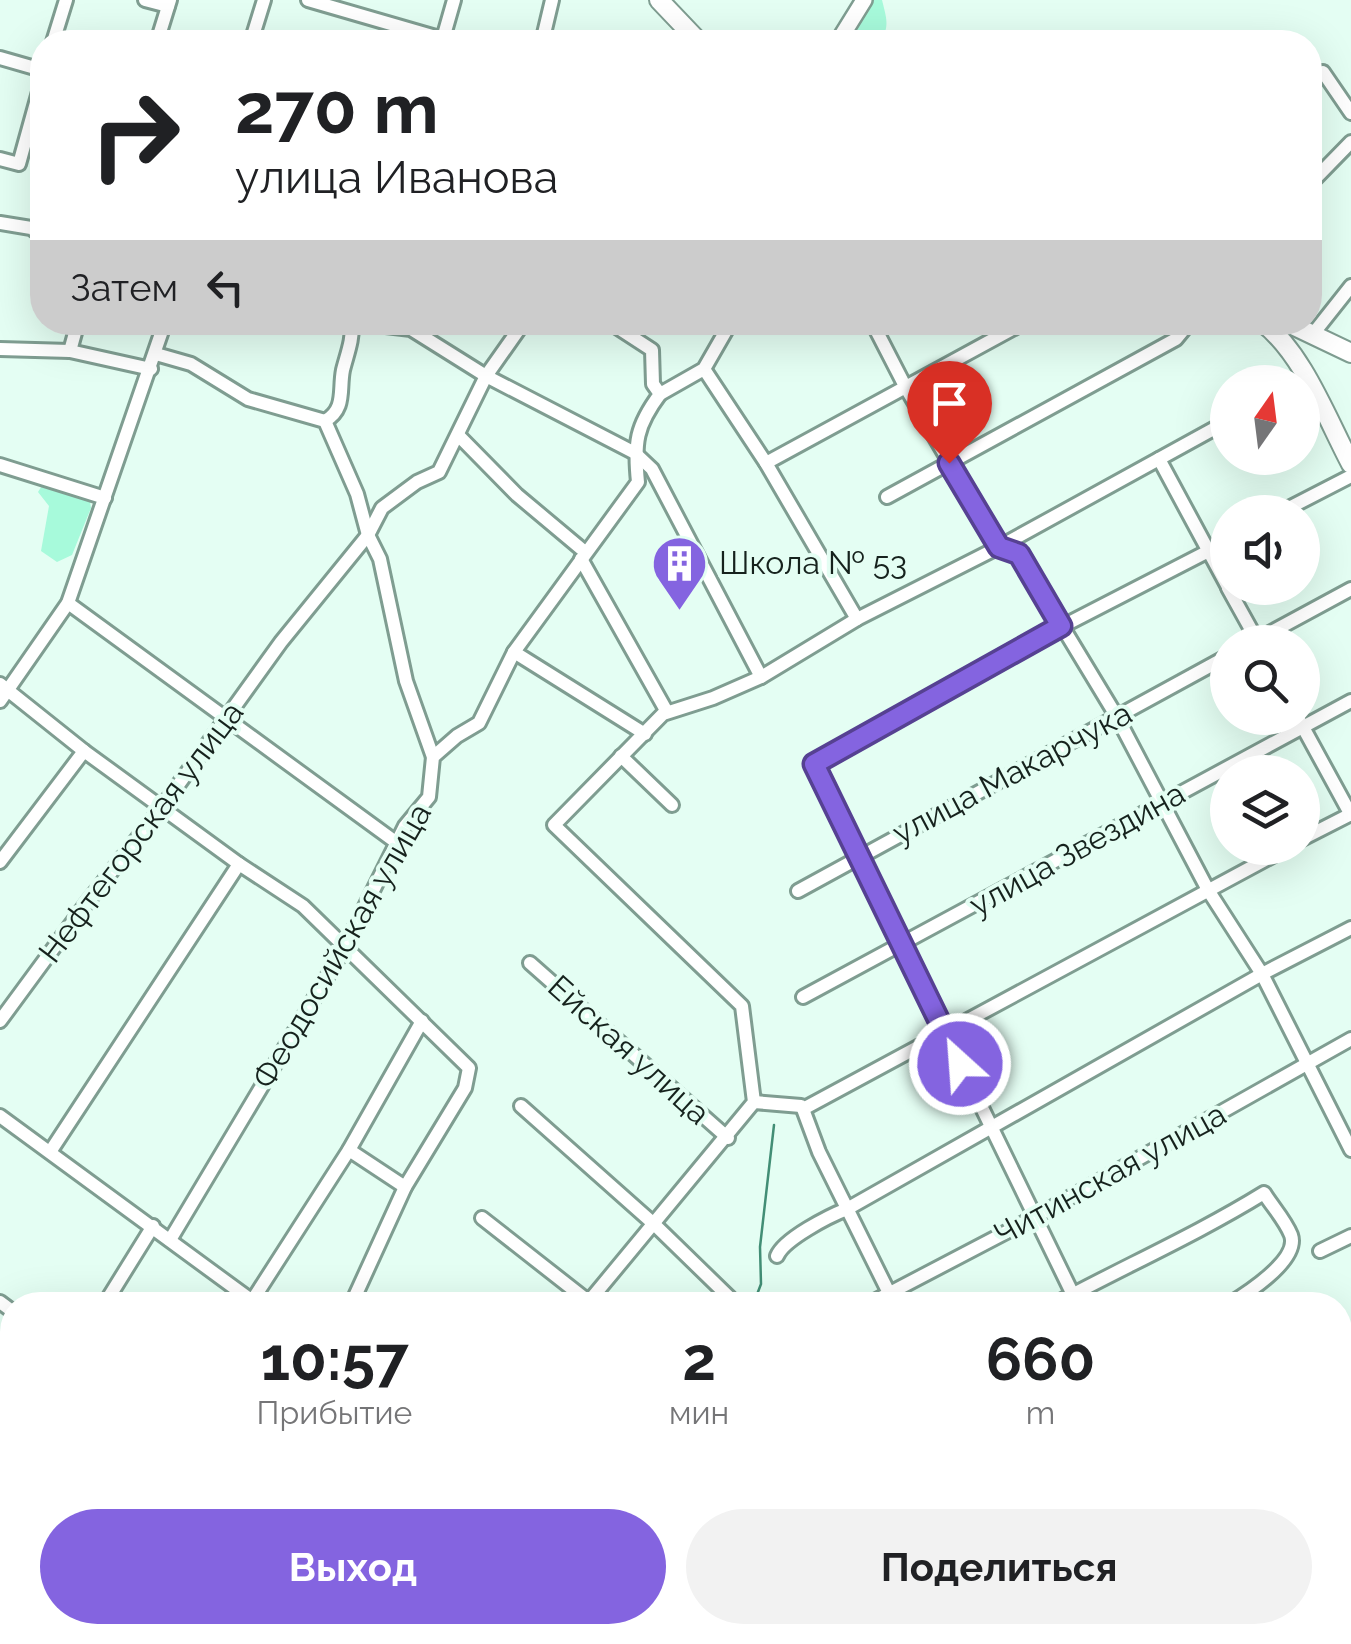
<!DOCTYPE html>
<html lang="ru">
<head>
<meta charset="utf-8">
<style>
  :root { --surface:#fff; --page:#f2f2f2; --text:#202124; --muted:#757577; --accent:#8464e0 }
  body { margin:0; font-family:Raleway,sans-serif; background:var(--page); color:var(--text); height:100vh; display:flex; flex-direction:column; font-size:38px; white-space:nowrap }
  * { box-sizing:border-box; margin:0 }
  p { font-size:32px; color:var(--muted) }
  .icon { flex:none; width:55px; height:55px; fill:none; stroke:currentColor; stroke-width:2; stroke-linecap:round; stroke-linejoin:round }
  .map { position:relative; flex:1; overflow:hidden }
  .drawer { position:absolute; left:0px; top:1292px; width:1352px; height:352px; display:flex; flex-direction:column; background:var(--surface); border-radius:40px 40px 0 0; box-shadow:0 10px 40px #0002 }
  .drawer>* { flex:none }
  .banner { position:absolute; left:30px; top:30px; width:1292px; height:305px; border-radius:40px; box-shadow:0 10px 40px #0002; background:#fff; color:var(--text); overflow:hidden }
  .needle { width:65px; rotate:14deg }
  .buttons { position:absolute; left:1210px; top:365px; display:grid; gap:20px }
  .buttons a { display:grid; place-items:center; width:110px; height:110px; border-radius:50%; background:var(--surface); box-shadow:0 10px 40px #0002; font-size:50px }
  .pin { position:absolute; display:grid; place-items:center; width:85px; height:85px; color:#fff; margin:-102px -42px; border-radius:50% 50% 50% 0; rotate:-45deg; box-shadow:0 0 10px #0007 }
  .pin .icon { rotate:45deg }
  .me { position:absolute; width:110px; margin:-55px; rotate:334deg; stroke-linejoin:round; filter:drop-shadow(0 0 8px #0008) }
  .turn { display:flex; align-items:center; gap:35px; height:210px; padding:0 40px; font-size:45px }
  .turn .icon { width:130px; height:130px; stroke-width:2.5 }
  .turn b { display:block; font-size:70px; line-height:85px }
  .then { display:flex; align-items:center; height:95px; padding:0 40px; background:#0003; gap:20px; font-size:38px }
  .eta { display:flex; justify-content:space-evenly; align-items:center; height:170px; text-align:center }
  .eta b { font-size:60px; font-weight:700; line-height:70px }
  .action { display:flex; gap:20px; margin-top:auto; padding:20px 40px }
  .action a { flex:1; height:115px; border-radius:60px; background:var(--accent); color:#fff; font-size:40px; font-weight:700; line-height:115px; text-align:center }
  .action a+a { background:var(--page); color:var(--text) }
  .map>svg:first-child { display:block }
</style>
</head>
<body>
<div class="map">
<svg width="1351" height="1644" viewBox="0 0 1351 1644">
  <rect width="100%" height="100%" fill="#e4fef3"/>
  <g fill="#a7fadb">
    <path d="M870,0H882C886,17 891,28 879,42H845Z"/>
    <path d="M43,484L89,495L91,508L72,555L57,562L41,551L49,506L38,492Z"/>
  </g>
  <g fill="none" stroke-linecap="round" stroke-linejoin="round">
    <g stroke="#428e75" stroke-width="2.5">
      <path d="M753,1305L761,1284L760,1247L774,1125"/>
      <path d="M699,1636L701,1632"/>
    </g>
    <defs>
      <g id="minor">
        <path d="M145,0L168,6"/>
        <path d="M308,0L453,42"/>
        <path d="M53,42L66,0"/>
        <path d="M157,42L170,0"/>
        <path d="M251,42L264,0"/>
        <path d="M442,42L454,0"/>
        <path d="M542,42L552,0"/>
        <path d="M0,58L42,70"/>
        <path d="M1310,79L1323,72L1351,113"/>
        <path d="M0,159L19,164L42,81"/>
        <path d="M1310,184L1351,142"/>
        <path d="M0,223L31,228L42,236"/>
        <path d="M352,322L411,329L486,376L635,453L652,469L761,677"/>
        <path d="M872,322L906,388L999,547L1019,555L1117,717L1208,890L1262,974L1351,1150"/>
        <path d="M1313,334L1351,286"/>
        <path d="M0,349L70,351L151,369"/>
        <path d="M70,351L78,322"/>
        <path d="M156,354L191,364L248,399L325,421L357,494L368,535L380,559L406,681L433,757"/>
        <path d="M704,369L766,463L857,619"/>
        <path d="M660,394L704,369L731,322"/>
        <path d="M325,421C346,409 339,390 343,370C347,354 353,340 352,322"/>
        <path d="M458,435L517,495L585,552"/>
        <path d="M1159,459L1228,587"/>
        <path d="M766,463L1025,322"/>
        <path d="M0,465L105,498"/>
        <path d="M887,497L1176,339L1190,322"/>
        <path d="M1281,512L1351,476"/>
        <path d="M581,559L667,712"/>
        <path d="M1228,588L1258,642"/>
        <path d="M68,603L397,843"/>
        <path d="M1253,642L1351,589"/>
        <path d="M514,652L645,734"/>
        <path d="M0,684L84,751L239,864L303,906L469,1068L465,1088L405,1187L351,1305"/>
        <path d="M0,701L68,603L165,322"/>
        <path d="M1298,718L1351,815"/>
        <path d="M621,756L672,805"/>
        <path d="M1302,839L1351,814"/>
        <path d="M0,862L84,751"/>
        <path d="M798,891L1228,656"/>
        <path d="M530,963L728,1138"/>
        <path d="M803,997L1351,701"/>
        <path d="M0,1021L86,904L163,806L281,642L368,535L382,508L417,482L439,472L486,376L524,322"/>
        <path d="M754,1102L801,1106L803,1109L1287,848"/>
        <path d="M521,1106L655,1225L730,1298"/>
        <path d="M803,1109L819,1152L895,1305"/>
        <path d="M0,1116L255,1303"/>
        <path d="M349,1150L405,1187"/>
        <path d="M50,1152L239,864"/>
        <path d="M482,1218L593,1305"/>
        <path d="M170,1240L345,947L405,826L429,797L433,757L457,736L479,723L514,652L638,482C634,443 636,426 660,394L653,384L652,350L609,322"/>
        <path d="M1320,1251L1351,1236"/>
        <path d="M777,1256C784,1239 829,1216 847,1209L1262,974L1351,928"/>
        <path d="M252,1301L349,1150L422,1021"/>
        <path d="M0,1302L12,1311"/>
        <path d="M104,1305L153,1226"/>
        <path d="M586,1305L754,1102L742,1006L554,825L663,714L713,698L761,677L857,619L999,547L1228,421"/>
        <path d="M867,1305L1035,1217L1351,1039"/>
        <path d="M1053,1305C1123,1267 1196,1235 1264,1193C1272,1206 1285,1220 1291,1235C1300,1260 1246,1294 1228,1305"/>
        <path d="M1078,1305L815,765L1061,627L1228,541"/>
        <path d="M1340,1338L1351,1332"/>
        <path d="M1340,1429L1351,1423"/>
        <path d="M0,1453L12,1457"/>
        <path d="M1340,1457L1351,1477"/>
        <path d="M1340,1607L1351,1601"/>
        <path d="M322,1632L335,1644"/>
        <path d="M476,1632L490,1644"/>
        <path d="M630,1632L643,1644"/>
        <path d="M656,1632L675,1640"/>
        <path d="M888,1632L894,1644"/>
        <path d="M1074,1632L1080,1644"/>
        <path d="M1253,1632L1260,1644"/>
        <path d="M298,1644L308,1632"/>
        <path d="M770,1644L791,1632"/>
        <path d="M940,1644L960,1632"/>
        <path d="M1267,1644L1290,1632"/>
      </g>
      <path id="major" d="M838,42L864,0"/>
      <g id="highway">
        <path d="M659,0L699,42"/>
        <path d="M1262,322C1303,353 1327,419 1351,464"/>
        <path d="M1286,322L1351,353"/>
        <path d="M1340,1524L1351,1518"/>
        <path d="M1340,1539L1351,1534"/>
        <path d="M1114,1644L1136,1632"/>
        <path d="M1145,1644L1166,1632"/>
      </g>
    </defs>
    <use href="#minor" stroke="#7f9d91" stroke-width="18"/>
    <use href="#major" stroke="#7f9d91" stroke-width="20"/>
    <use href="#highway" stroke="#7f9d91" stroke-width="22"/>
    <use href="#minor" stroke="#fff" stroke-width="12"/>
    <use href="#major" stroke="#fff" stroke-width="15"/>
    <use href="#highway" stroke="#fff" stroke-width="18"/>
    <g stroke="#41504a" stroke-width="2.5">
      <path d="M645,1632L660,1644"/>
      <path d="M304,1644L313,1632"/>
    </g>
  </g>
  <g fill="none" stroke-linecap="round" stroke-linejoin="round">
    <defs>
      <path id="route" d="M949,463L999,547L1019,554L1061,626L814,764L960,1064"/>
    </defs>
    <use href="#route" stroke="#564192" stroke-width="25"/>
    <use href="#route" stroke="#8464e0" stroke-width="18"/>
  </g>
  <defs>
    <symbol id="building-pin" viewBox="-11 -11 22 30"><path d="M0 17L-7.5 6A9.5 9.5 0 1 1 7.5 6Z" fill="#8464e0" stroke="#e4fef3"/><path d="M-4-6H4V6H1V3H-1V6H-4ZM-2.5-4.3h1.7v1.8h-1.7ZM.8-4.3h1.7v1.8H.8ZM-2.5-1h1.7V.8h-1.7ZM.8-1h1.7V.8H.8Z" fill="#fff"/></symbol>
  </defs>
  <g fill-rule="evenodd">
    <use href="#building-pin" x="648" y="532" width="63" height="86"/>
  </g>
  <g text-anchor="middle" stroke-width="8" stroke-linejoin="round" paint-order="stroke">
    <g font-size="32" fill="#16221d" stroke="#e4fef3" text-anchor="start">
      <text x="719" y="574">Школа № 53</text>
    </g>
    <g font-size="32" fill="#16221d" stroke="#e4fef3">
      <text transform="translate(1012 773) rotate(-28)" y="11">улица Макарчука</text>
      <text transform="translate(141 832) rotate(-53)" y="11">Нефтегорская улица</text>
      <text transform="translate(1077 849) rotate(-29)" y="11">улица Звездина</text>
      <text transform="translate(342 946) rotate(-60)" y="11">Феодосийская улица</text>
      <text transform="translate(629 1050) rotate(42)" y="11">Ейская улица</text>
      <text transform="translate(1110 1174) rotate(-29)" y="11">Читинская улица</text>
    </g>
  </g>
</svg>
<div class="buttons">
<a><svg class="needle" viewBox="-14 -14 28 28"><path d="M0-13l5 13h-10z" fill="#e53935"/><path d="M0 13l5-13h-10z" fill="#757577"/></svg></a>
<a><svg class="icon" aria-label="sound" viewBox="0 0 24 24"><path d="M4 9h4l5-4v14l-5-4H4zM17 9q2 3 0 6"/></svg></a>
<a><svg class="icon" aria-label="search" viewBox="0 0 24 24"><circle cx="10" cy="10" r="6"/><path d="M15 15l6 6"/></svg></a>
<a><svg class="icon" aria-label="layers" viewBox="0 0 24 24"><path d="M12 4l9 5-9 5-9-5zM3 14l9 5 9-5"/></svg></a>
</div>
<div class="pin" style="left:949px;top:463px;background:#d93025"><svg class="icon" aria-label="arrive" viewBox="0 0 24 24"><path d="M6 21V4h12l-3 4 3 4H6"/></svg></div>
<svg class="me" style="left:960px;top:1064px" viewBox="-20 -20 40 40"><circle r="17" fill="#8464e0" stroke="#fff" stroke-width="3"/><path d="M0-11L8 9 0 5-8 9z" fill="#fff"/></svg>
<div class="banner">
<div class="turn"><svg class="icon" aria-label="right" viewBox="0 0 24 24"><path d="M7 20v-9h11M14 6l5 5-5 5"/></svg><div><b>270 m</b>улица Иванова</div></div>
<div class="then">Затем<svg class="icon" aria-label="left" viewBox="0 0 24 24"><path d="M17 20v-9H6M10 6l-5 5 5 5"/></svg></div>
</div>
<section class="drawer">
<div class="eta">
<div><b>10:57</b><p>Прибытие</p></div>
<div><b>2</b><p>мин</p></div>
<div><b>660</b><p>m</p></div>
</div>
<div class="action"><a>Выход</a><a>Поделиться</a></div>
</section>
</div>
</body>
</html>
